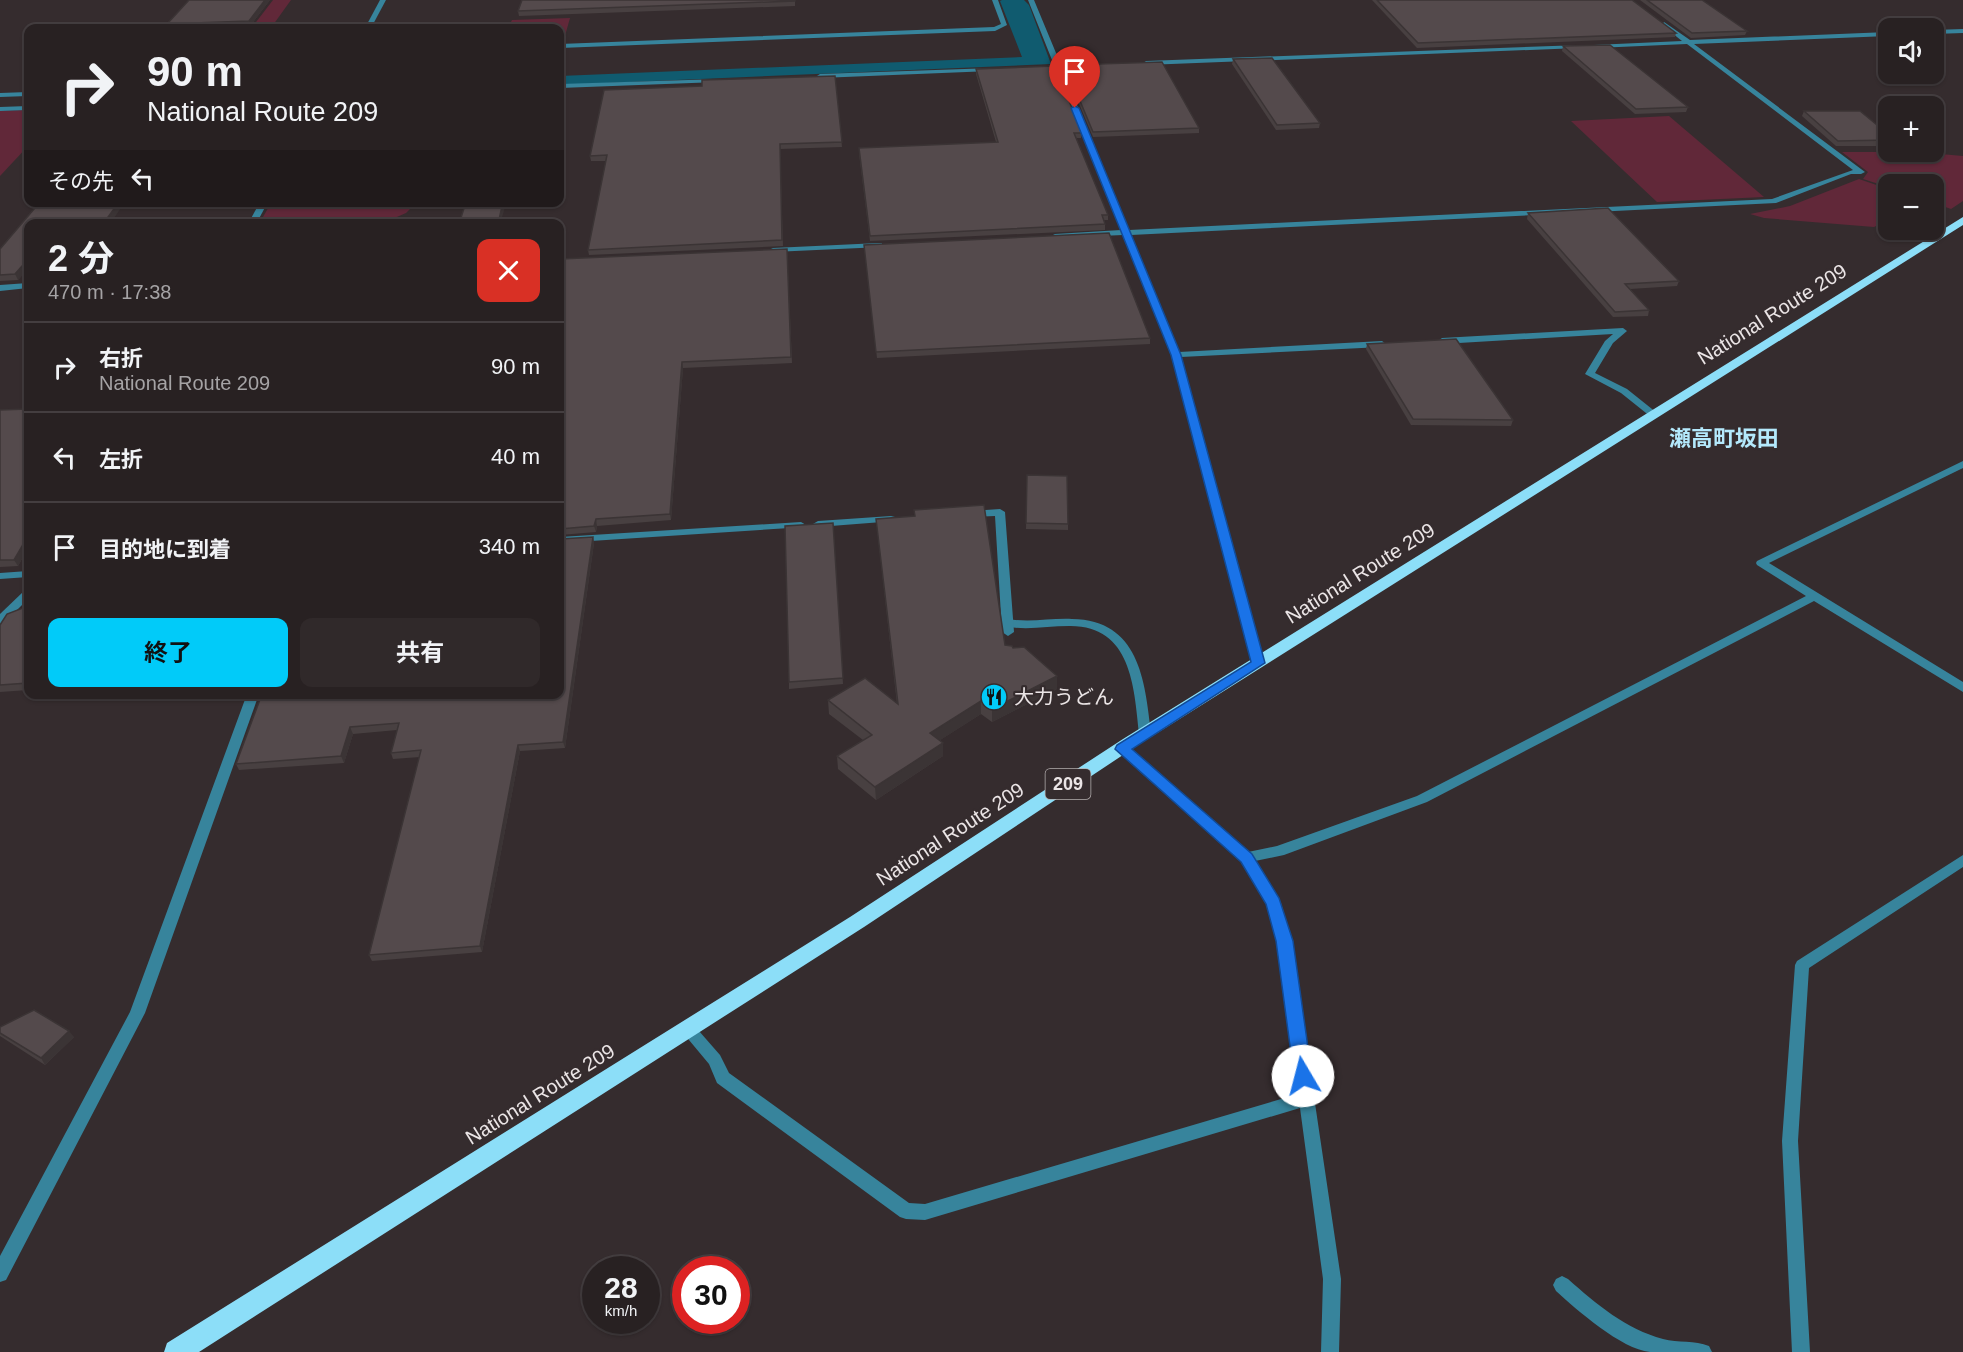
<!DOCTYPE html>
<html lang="ja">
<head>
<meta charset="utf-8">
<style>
  :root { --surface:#282122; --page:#30292a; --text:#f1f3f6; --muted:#a5a3a5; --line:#443e40; --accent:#01cbf9 }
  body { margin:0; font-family:Arial,"Noto Sans JP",sans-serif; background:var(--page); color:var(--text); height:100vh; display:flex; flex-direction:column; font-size:22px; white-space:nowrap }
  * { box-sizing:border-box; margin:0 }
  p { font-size:20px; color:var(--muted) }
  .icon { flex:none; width:33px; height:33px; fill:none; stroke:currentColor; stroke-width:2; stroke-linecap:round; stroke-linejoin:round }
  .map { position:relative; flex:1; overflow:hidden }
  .sheet { position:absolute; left:24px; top:219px; width:540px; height:480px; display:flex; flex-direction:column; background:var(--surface); border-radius:12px; box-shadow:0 2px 4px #0004,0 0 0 2px var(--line) }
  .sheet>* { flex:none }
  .banner { position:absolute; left:24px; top:24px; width:540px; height:183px; border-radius:12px; box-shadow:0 2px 4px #0004,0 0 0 2px var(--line); background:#282122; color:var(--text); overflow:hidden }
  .buttons { position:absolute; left:1878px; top:18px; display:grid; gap:12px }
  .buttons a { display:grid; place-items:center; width:66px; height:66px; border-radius:12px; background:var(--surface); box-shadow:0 2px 4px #0004,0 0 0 2px var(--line); font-size:30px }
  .speed { position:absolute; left:582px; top:1256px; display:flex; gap:12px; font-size:30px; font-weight:700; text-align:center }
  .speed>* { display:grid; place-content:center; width:78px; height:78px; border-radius:50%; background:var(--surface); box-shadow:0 2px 4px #0004,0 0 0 2px var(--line); line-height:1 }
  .speed small { font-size:15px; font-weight:400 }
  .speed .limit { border:9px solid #d22; background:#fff; color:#111 }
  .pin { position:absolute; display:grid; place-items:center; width:51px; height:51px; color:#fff; margin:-62px -26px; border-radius:50% 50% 50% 0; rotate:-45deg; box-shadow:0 0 6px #0007 }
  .pin .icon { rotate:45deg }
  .me { position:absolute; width:66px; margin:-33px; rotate:352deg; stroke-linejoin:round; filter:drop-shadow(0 0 4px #0008) }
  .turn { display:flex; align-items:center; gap:21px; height:126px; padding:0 24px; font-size:27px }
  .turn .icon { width:78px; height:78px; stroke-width:2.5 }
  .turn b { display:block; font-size:42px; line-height:51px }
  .then { display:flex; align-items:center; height:57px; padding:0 24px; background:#0003; gap:12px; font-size:22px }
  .round { display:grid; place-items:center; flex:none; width:63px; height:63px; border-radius:12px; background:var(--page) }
  .summary { display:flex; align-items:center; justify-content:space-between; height:102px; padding:0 24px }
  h1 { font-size:36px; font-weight:700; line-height:45px }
  .button { display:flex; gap:12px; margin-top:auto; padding:12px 24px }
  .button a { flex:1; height:69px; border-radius:12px; background:var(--accent); color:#111; font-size:24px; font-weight:700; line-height:69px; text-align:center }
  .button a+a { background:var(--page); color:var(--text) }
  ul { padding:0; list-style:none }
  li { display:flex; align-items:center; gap:18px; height:90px; padding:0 24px; border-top:2px solid var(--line) }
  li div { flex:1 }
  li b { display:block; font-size:22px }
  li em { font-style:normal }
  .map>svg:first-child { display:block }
</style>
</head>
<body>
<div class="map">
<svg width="1963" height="1352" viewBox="0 0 1963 1352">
  <rect width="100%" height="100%" fill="#352c2e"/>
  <g fill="#612839">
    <path d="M273,0H291L273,25L253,26Z"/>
    <path d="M570,18L563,43H560V28H508L512,20Z"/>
    <path d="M28,110V146L0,176V111Z"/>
    <path d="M1669,116L1764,197L1657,202L1571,121Z"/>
    <path d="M1842,152H1918L1963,156V201L1951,209L1934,203V184H1888V187L1863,179L1868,172Z"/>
    <path d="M1859,179L1888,189V220L1874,227L1764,218L1750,214L1790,206Z"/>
    <path d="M271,203H416L406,213L383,223L259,224Z"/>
  </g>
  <path fill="#105b6f" d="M1002,0H1024L1029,5L1051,64L560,85V76L1022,57L1000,1Z"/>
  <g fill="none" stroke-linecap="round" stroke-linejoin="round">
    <g fill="#37849c" fill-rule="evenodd">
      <path d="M1008,619C1030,623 1050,618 1072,619C1139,620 1145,680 1151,733L1149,736H1141L1139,733C1134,686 1131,625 1069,626C1047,626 1026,631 1004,626L1002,623L1004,620Z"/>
      <path d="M1562,1276L1568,1279C1596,1304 1626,1329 1663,1339C1678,1343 1695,1340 1709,1346L1712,1352C1692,1352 1671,1352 1650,1352C1621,1349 1577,1310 1556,1291L1553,1285L1556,1279Z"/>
    </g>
    <g fill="#37849c" fill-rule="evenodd">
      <path d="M380,0H386L371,28H365Z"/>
      <path d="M992,0H998L1007,25L995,31L560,48V44L994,27L1001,24Z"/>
      <path d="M1028,0H1034L1061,65L1081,64L1084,66L1081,68L1062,69L1129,230L1772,199L1853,170L1687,44L1596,48L1594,47V45L1682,41L1662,25L1664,22L1690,40L1888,32V36L1694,44L1865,172L1861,174H1851L1776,203L1131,235L1179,352L1382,341L1386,344L1382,347L1181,357L1264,663L1258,667L1252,663L1171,355L1123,235L1055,238L1051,236L1055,234L1121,230L1056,69L1038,70L1035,68L1054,65Z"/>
      <path d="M1963,29V33L1934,34V30Z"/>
      <path d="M1581,45V47L1579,48L1146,65L1143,63L1146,61Z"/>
      <path d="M993,68L994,69L991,71L820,78L817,76L820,74Z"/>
      <path d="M720,79V81L718,82L560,88V84Z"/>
      <path d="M28,92V96L0,97V93Z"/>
      <path d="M28,106V110L0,111V107Z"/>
      <path d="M260,202H268L256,224H248Z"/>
      <path d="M879,243H882V247L773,252L769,250L773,248Z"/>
      <path d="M28,283V288L0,291V285Z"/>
      <path d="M1623,328L1627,331L1613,343L1595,373L1627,389L1657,413V417H1651L1621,393L1585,374L1605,341L1613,334L1442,344L1438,341L1442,338Z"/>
      <path d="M1963,461V468L1769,563L1963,682V692L1814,601L1427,802L1284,855L1255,861L1281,903L1291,941L1341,1279L1339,1352H1321L1323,1279L1300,1108L925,1220L906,1219L900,1217L717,1083L709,1064L679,1028L682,1023L687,1022L692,1023L720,1055L729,1073L909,1203L925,1204L1298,1094L1277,941L1267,904L1241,862L1118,752L1116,749L1118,746H1126L1248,852L1277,846L1417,796L1806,596L1757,565L1756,563L1757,561Z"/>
      <path d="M1000,509L1005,512L1014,632L1008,636L1002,632L995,516L971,517L966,514L971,511Z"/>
      <path d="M891,516L895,517L896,519L895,521L818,527L813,524L818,521Z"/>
      <path d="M801,522L806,525L805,527L560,543V537Z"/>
      <path d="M28,571V577L0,579V573Z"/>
      <path d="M28,589V599L4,623L0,624V614L24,591Z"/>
      <path d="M247,694H259L145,1013L6,1280L0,1282V1256L130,1012Z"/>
      <path d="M1963,855V867L1809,968L1798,1141L1810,1352H1792L1782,1141L1795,965L1797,961Z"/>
    </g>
    <path fill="#8cdef8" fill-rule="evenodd" d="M1963,217V225L1135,747L864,927L199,1352H164L167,1343L850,917L1123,739Z"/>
  </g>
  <g fill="#484041">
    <path d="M270,0L250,26L169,28L167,24Z"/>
    <path d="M795,0V6L519,16L518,11Z"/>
    <path d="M1372,0H1632L1676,33L1675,37L1417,48Z"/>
    <path d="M1640,0H1702L1747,31L1745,35L1691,38Z"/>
    <path d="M1563,46L1688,107L1686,112L1635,114L1562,51Z"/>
    <path d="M1233,59L1320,123L1319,128L1276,130L1232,64Z"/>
    <path d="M1065,65L1199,128V133L1093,137L1065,70Z"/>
    <path d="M976,69L1082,133L1081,138H1076L1108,215V220H1104L1105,224V230L870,241L859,153L996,142L976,74Z"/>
    <path d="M835,76L842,147L780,149L783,246L589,255L588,250L606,161H591L590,156L702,86Z"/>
    <path d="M1804,111L1888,134V146H1836L1802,116Z"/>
    <path d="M415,202H522V203L416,207Z"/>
    <path d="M1528,213L1679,281L1677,286L1630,289L1649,310L1648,316L1613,317L1527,219Z"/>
    <path d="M28,224V272H25L18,280L0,281V249Z"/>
    <path d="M864,245L1150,338V344L877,358Z"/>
    <path d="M787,249L792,363L683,368L671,520L597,526L596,532L560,535V259Z"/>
    <path d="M1367,344L1513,420L1511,426L1411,425L1366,349Z"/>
    <path d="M28,409V548L18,566L0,567V410Z"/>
    <path d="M1027,475L1068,524V530L1026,529Z"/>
    <path d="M914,510L1005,645L1013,648L1057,689L992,722L981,714L940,740L943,743V756L876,800L838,769L837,756L863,740L829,714L828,700L897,704L876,519L915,516Z"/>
    <path d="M833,523L843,684L789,689V682Z"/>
    <path d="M593,537L594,543L565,748L520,751L482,952L372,961L369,955L420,757L393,759L391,753L397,730L353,734L344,763L239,770L236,764Z"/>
    <path d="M28,606V690L0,692V625Z"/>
    <path d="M0,1027L74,1037L45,1065L0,1036Z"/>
  </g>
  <g fill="#3b3435">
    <path d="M265,0H270L250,26L249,21Z"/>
    <path d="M119,202H125L110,224H103Z"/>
    <path d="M503,202H505L506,204L500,224H498Z"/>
    <path d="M22,266L25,272L18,280L15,274Z"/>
    <path d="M682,362L683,368L671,520L670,514Z"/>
    <path d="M596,519L597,526L596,532L594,526Z"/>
    <path d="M28,536V548L18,566L14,560Z"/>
    <path d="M593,537L594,543L565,748L563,742Z"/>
    <path d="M1057,676V689L992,722V709Z"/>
    <path d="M981,701V714L931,746L930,733Z"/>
    <path d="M350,727L353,734L344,763L341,756Z"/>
    <path d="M943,743V756L876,800L875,787Z"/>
    <path d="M518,745L520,751L482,952L480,946Z"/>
    <path d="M69,1031L74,1037L45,1065L41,1058Z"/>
  </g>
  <g fill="#544a4c" stroke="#3b3435" stroke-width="1.5">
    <path d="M189,0H265L249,21L167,24Z"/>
    <path d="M522,0H795V1L518,11Z"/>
    <path d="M1377,0H1632L1676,33L1418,43Z"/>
    <path d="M1647,0H1702L1747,31L1692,33Z"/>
    <path d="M1610,45L1688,107L1636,109L1563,46Z"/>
    <path d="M1272,58L1320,123L1277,125L1233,59Z"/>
    <path d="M1162,62L1199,128L1093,132L1065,65Z"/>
    <path d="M1055,66L1082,133H1074L1108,215H1102L1105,224L870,236L859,148L998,142L976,69Z"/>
    <path d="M835,76L842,142L780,144L782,240L588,250L607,155L590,156L604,90L702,86V80Z"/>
    <path d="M1804,111H1860L1888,134V140L1838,141Z"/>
    <path d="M40,202H119L103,224H28V266H22L15,274L0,275V249Z"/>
    <path d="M466,202H503L498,224H459Z"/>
    <path d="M1608,208L1679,281L1625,284L1649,310L1615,312L1528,213Z"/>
    <path d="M1109,233L1150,338L876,352L864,245Z"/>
    <path d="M787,249L791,357L682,362L670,514L596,519L594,526L560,529V259Z"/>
    <path d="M1456,339L1513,420L1413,419L1367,344Z"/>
    <path d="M28,409V536L14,560H0V410Z"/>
    <path d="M1027,475L1067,476L1068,524L1026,523Z"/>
    <path d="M984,505L1005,645L1012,646L1013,648L1024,647L1057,676L992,709L981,701L930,733L943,743L875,787L837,756L872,735L828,700L865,678L898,704L876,519L915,516L914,510Z"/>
    <path d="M833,523L843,678L789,682L785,526Z"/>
    <path d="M593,537L563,742L518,745L480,946L369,955L421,750L391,753L399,723L350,727L341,756L236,764L262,694H560V539Z"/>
    <path d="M28,606V683L0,685V625L7,614Z"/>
    <path d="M34,1010L69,1031L41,1058L0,1033V1027Z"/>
  </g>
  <path fill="#1a73e8" stroke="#114b97" stroke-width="1.5" d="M1075,106L1079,108L1181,355L1265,663L1132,749L1252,854L1279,898L1293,941L1312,1076L1309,1082L1303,1084L1297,1082L1294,1076L1276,941L1266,904L1241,862L1115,749L1117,745L1251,662L1171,355L1071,108Z"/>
  <defs>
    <symbol id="restaurant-disc" viewBox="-11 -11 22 22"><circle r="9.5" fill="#01cbf9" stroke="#352c2e"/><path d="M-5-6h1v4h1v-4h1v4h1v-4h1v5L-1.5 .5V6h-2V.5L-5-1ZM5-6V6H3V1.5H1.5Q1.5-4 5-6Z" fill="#111"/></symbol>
  </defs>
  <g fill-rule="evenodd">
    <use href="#restaurant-disc" x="979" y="682" width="30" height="30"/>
  </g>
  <g text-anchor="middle" stroke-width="4.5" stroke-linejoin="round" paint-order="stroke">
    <rect fill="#352c2e" stroke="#b4aeaf" stroke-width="1.5" x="1045.5" y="769" width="45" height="30" rx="4.5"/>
    <g font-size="18" font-weight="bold" fill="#ebe5e6">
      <text x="1068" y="790">209</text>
    </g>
    <g font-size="20" fill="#ebe5e6" stroke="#352c2e">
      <text transform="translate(1772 314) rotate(-32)" y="7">National Route 209</text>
      <text transform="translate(1360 573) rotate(-32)" y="7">National Route 209</text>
      <text transform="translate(950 834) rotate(-33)" y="7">National Route 209</text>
      <text transform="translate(540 1094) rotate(-32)" y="7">National Route 209</text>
    </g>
    <g font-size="20" fill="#ebe5e6" stroke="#352c2e" text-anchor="start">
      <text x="1014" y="704">大力うどん</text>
    </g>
    <g font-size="22" font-weight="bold" fill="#b4e9fc" stroke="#352c2e">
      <text x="1724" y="446">瀬高町坂田</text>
    </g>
  </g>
</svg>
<div class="buttons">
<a><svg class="icon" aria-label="sound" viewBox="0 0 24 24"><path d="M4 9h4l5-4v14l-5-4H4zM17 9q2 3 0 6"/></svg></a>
<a>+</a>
<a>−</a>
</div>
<div class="speed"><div>28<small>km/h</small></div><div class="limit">30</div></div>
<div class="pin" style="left:1075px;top:108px;background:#d93025"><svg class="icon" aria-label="arrive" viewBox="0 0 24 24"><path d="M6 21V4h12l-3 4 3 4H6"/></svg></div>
<svg class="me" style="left:1303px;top:1076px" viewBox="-20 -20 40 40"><circle r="19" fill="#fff"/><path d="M0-13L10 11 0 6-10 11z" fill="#1a73e8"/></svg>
<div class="banner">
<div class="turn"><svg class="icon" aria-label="right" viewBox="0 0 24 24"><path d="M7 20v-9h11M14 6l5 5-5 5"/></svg><div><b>90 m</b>National Route 209</div></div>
<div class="then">その先<svg class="icon" aria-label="left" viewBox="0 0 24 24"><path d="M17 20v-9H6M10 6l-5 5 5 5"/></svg></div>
</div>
<section class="sheet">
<div class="summary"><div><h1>2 分</h1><p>470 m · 17:38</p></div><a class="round" style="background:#d93025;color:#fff"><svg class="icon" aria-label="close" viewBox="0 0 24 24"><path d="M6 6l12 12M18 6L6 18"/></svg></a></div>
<ul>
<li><svg class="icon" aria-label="right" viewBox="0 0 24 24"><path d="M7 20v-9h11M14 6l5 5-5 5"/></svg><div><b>右折</b><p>National Route 209</p></div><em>90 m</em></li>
<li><svg class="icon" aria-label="left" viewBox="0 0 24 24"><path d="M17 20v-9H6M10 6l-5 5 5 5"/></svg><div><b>左折</b></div><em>40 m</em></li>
<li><svg class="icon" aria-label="arrive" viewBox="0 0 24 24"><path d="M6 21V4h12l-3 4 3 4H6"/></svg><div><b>目的地に到着</b></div><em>340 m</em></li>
</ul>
<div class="button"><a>終了</a><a>共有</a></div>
</section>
</div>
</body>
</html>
